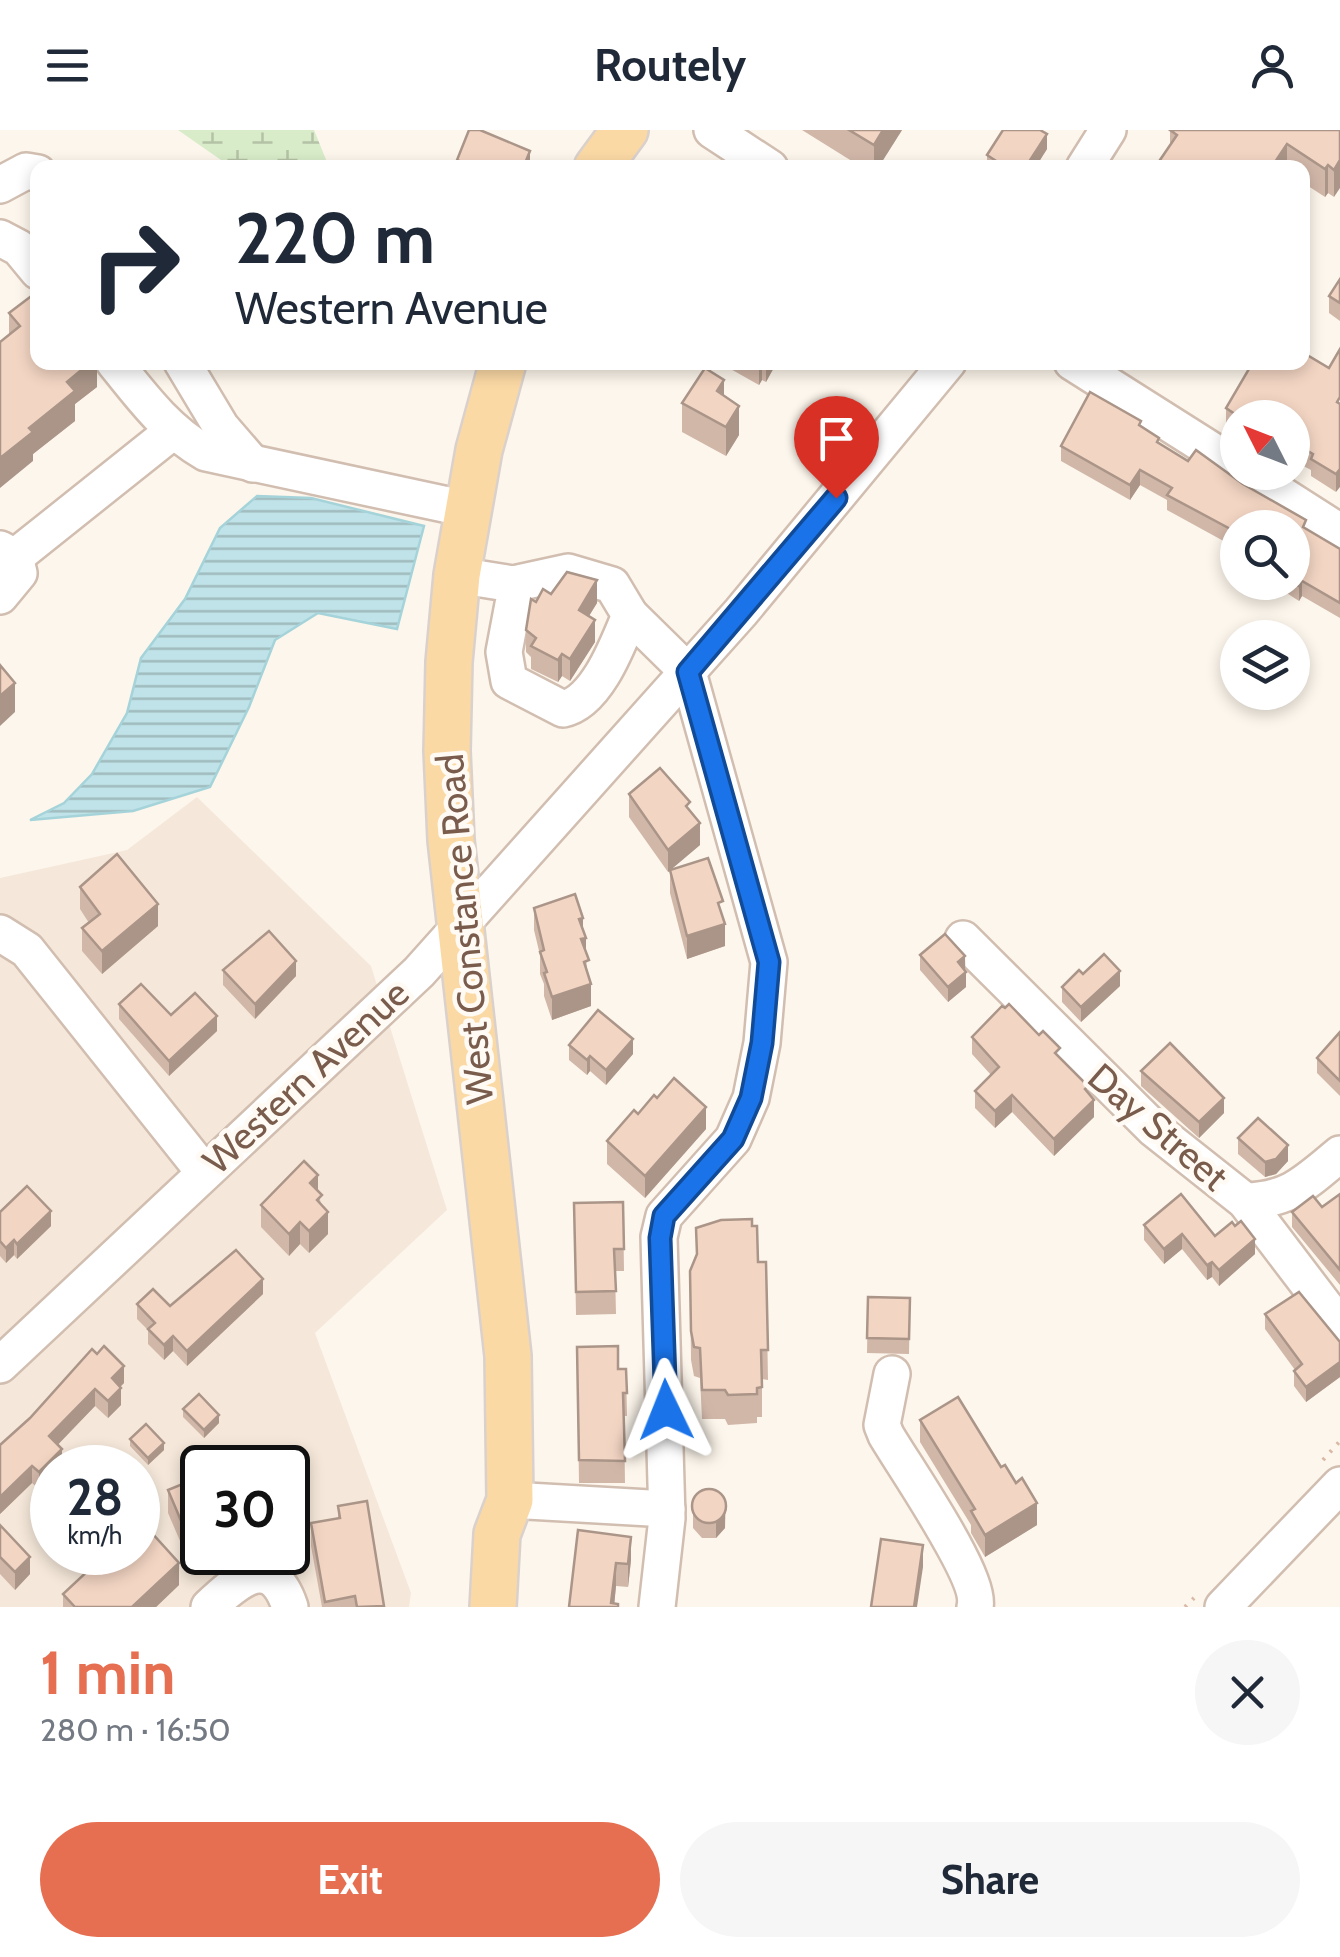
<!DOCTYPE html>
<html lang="en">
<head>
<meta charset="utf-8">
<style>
  :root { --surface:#fff; --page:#f6f6f7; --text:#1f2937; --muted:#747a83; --accent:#e76f51 }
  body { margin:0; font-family:Cabin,sans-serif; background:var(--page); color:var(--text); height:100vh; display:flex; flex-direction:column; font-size:38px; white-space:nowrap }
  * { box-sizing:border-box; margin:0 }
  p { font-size:32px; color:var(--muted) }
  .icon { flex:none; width:55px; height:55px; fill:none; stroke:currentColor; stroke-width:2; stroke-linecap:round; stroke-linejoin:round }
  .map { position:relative; height:1477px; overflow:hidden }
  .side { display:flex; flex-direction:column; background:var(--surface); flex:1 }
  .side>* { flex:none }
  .top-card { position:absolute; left:30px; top:30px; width:1280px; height:210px; border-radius:20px; box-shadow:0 5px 15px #0003; background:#fff; color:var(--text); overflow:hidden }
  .needle { width:65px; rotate:312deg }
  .tools { position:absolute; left:1220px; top:270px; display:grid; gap:20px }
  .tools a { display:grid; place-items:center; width:90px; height:90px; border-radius:50%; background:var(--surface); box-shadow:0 5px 15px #0003; font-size:50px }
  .speed { position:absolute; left:30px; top:1315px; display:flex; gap:20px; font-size:50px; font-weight:700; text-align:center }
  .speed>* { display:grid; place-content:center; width:130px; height:130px; border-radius:50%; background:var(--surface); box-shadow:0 5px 15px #0003; line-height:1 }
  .speed small { font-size:25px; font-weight:400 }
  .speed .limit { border:5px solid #111; border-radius:15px; background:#fff; color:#111 }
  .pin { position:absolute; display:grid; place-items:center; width:85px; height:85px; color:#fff; margin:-102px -42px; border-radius:50% 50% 50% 0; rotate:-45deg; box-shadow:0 0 10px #0007 }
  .pin .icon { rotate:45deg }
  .me { position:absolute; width:110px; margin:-55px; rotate:358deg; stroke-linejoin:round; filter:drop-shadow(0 0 8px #0008) }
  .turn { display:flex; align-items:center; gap:35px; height:210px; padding:0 40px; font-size:45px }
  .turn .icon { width:130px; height:130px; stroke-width:2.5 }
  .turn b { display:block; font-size:70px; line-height:85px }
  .round { display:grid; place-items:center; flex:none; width:105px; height:105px; border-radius:52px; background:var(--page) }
  .headline { display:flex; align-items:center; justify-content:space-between; height:170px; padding:0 40px }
  h1 { font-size:60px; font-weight:700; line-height:75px; color:var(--accent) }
  .cta { display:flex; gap:20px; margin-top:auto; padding:20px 40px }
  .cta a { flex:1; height:115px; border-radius:60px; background:var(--accent); color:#fff; font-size:40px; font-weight:700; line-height:115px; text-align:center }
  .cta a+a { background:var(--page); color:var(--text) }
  header { display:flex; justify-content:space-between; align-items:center; height:130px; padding:0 40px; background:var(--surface); font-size:45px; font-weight:700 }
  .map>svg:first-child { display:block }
</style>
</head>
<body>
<header><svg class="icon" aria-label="menu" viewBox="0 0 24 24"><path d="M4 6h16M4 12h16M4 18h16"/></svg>Routely<svg class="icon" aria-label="person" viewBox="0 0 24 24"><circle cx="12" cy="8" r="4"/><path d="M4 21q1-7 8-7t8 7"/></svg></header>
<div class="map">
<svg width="1340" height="1477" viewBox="0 0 1340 1477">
  <defs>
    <pattern id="wetland-marsh" width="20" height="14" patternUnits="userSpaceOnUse" patternTransform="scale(2.5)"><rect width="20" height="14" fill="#d8ecc9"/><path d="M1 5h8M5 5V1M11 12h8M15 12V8" fill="none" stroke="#b4c2a5"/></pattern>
    <pattern id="water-rules" width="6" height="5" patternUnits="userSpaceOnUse" patternTransform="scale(2.5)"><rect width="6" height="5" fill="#bfe3e8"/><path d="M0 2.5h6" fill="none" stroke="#a0bbbe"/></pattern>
  </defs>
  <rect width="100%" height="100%" fill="#fdf6ec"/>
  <path fill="#f5e8da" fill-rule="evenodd" d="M197,667L371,836L447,1080L315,1203L411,1463L409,1477H0V748L127,720ZM52,1338H138V1422H52ZM202,1338H288V1422H202Z"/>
  <path fill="url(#wetland-marsh)" d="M178,0H314L329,37H231Z"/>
  <path fill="url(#water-rules)" stroke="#a5d3da" stroke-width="2.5" d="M257,366L311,368L424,396L397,499L318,483L275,510L249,577L210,657L133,681L30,690L64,673L92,644L127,583L141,528L185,469L220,398Z"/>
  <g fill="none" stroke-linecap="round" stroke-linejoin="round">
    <defs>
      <g id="minor">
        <path d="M712,0L770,38"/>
        <path d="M1084,38L1108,0"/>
        <path d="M0,55L26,41L38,43"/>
        <path d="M0,108L19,118L38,141"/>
        <path d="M114,232C142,267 167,301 206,323L467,379"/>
        <path d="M182,232L221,297L253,334"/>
        <path d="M1072,232L1238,337"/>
        <path d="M1246,342L1340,402"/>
        <path d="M0,419L15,427L19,443L0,466"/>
        <path d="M15,427L173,301"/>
        <path d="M457,445L513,454L568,442L612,455L630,485C618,514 597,572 563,579L509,551L504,522L514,469L513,454"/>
        <path d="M630,485L688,542L769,832L762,913L751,968L733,1009L664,1086L659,1107L667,1388L657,1477"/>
        <path d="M0,803L27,820L204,1042"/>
        <path d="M963,809L1154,999L1245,1071L1340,1196"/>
        <path d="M1245,1071C1290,1070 1306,1052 1340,1024"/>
        <path d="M0,1235L419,842L741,482L948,232"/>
        <path d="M892,1244L882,1295L886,1305C904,1336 982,1447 975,1477"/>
        <path d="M510,1370L667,1379"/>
        <path d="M209,1477C237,1451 271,1420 290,1477"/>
        <path d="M1223,1477L1340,1355"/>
      </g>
      <g id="major">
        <path d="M597,38L625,0"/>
        <path d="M493,1477L497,1404L510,1370L508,1226L451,710L447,621L449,532L457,445L479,320L503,232"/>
      </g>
    </defs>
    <use href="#minor" stroke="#d1beb0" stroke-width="40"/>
    <use href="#major" stroke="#dad1cd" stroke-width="50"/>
    <g stroke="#d9b8a5" stroke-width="4" stroke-dasharray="2.5 8" stroke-linecap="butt">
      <path d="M1323,1330L1340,1311"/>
      <path d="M1185,1477L1194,1468"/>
    </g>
    <use href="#minor" stroke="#fff" stroke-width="35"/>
    <use href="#major" stroke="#fbd9a5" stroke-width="45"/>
  </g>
  <g fill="#d1b7a8">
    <path d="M802,0H902L878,38H863Z"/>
    <path d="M1170,0H1340L1334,67L1328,63L1325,67L1302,52V38H1160V30L1170,15Z"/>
    <path d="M1047,19L1035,38H987V25Z"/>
    <path d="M457,30L529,38H457Z"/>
    <path d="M1340,149V191L1329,183V166Z"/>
    <path d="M9,183L97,232V257L75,274V291L33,324V331L9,205Z"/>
    <path d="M1340,219L1336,362L1311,346V340L1292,330V288H1238V303L1226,296V278L1329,238Z"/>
    <path d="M777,232L766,252L762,250L759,255L727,237V233Z"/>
    <path d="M724,266L739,305L726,326L682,302V273Z"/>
    <path d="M1141,296L1159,313L1188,331L1340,419V488L1302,466L1299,471L1282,460L1280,452H1292V398H1238V430L1229,425V414L1167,380V370L1140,355L1130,370L1061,331V316Z"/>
    <path d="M551,464L597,473L589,486L595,512L570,551L562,546L558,552L531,539V527L526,522V500L536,472Z"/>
    <path d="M629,664L690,681L700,715L668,742L629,687Z"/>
    <path d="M670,740L723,788L725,816L687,829L670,763Z"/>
    <path d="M80,757L158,796L102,844L82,821V798L89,793L80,779Z"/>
    <path d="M534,778L583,800L591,876L552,890L544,866V854L540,844V825L534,800Z"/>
    <path d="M920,825L965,826L966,857L948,872L920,840Z"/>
    <path d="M223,840L296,846L255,889L223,855Z"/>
    <path d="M1083,844L1120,856L1081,892L1062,872V857Z"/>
    <path d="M119,874L171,885L217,901L169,946L119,889Z"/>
    <path d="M1340,902V966L1317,943V928Z"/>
    <path d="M972,907L1060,927L1088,963L1094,987L1054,1026L1012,982L995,998L975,978V961L991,945L972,924Z"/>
    <path d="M569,915L633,924L606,955L590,941L587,945L569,930Z"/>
    <path d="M1141,941L1224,983L1199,1008L1141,956Z"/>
    <path d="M657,968L706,999L645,1068L607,1034V1011Z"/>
    <path d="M1238,1008L1288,1031L1276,1044L1265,1047L1238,1024Z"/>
    <path d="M318,1061L328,1104L309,1123L300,1114L289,1126L261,1097V1075Z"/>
    <path d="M1340,1064V1155L1292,1097V1082L1322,1077Z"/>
    <path d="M623,1072L624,1141H615L616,1184L576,1185L574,1073Z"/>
    <path d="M0,1082L51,1096L17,1129L14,1125L6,1133L0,1126Z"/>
    <path d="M1144,1095L1215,1106L1255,1124L1219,1156L1212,1147L1207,1150L1182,1119L1164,1134L1144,1110Z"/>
    <path d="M752,1096L758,1132H766L768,1250L762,1249V1287H757V1293L728,1295L725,1289H702L700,1248L694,1246L691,1230L690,1141Z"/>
    <path d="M263,1164L187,1236L173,1221L164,1230L148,1214V1200L137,1189V1174L170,1176Z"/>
    <path d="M868,1167L910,1168L909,1224L867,1223Z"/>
    <path d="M1265,1184L1340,1212V1247L1306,1272L1294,1256V1241L1295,1240L1265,1199Z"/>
    <path d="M577,1217L618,1239H626L627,1286H624L625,1353H579Z"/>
    <path d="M92,1219L124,1253L120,1257L121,1275L108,1288L95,1276L57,1315L62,1336L39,1359L32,1353L0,1384V1315L30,1288Z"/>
    <path d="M183,1279L219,1293L204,1308L183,1287Z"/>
    <path d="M920,1290L1037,1395L985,1427L971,1403V1395L920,1312Z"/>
    <path d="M130,1309L164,1320L148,1335L130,1316Z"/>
    <path d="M202,1346L190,1434L168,1383V1360Z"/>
    <path d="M693,1369L726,1370L725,1398L716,1408H702L693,1398Z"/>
    <path d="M367,1371L384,1477H322L311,1416V1393L338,1388V1376Z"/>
    <path d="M0,1395L30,1444L15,1460L0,1444Z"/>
    <path d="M578,1400L631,1430L628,1457L616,1456L614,1474L569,1477Z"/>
    <path d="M179,1455L156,1477H63V1464Z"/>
  </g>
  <g fill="#aa9588">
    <path d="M883,0H902L878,38H874V15Z"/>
    <path d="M1047,4V19L1035,38H1025Z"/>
    <path d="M1287,14V38H1271Z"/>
    <path d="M530,21V36L523,38Z"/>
    <path d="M1340,30V58L1334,67V40Z"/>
    <path d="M1328,35V63L1325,67V39Z"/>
    <path d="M91,232H97V257L75,274V291L33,324V331L0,358V328L29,298L67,252Z"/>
    <path d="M759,232H762V250L759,255Z"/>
    <path d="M766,232H777L766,252Z"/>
    <path d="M724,250V279L717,261Z"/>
    <path d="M739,276V305L726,326V297Z"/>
    <path d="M1340,339V357L1336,362V344Z"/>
    <path d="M1140,340V355L1130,370V355Z"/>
    <path d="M597,450V473L579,502V480Z"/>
    <path d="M1302,451V466L1299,471V456Z"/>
    <path d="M595,490V512L570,551V529Z"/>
    <path d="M562,524V546L558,552V530Z"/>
    <path d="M15,553V582L0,596V566Z"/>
    <path d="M700,693V715L668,742V720Z"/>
    <path d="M158,774V796L102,844V821Z"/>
    <path d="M583,788V809L586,808V830L581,832L579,789Z"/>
    <path d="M725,794V816L687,829V806Z"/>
    <path d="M965,826V841L958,832Z"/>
    <path d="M296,831V846L255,889V874Z"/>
    <path d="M1120,841V856L1081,892V877Z"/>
    <path d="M966,842V857L948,872V857Z"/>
    <path d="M591,854V876L552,890V867Z"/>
    <path d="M217,886V901L169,946V931Z"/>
    <path d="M633,909V924L606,955V940Z"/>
    <path d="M590,926V941L587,945V930Z"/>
    <path d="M1012,965V982L995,998V981Z"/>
    <path d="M1224,968V983L1199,1008V992Z"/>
    <path d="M1094,970V987L1054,1026V1009Z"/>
    <path d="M706,977V999L645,1068V1046Z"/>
    <path d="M1288,1015V1031L1276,1044L1265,1047V1032Z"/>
    <path d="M318,1045V1068L310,1053Z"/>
    <path d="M51,1081V1096L17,1129V1114Z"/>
    <path d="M328,1082V1104L309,1123V1101Z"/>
    <path d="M300,1092V1114L289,1126V1104Z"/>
    <path d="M1182,1104V1119L1164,1134V1119Z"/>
    <path d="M1255,1109V1124L1219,1156V1140Z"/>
    <path d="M14,1110V1125L6,1133V1118Z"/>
    <path d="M1212,1132V1147L1207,1150V1135Z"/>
    <path d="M263,1149V1164L187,1236V1221Z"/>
    <path d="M173,1206V1221L164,1230V1215Z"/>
    <path d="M1340,1232V1247L1306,1272V1257Z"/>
    <path d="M124,1236V1253L112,1265V1248Z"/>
    <path d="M121,1258V1275L108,1288V1271Z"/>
    <path d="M95,1259V1276L49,1324V1306Z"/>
    <path d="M219,1285V1293L204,1308V1300Z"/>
    <path d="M164,1313V1320L148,1335V1328Z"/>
    <path d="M62,1319V1336L52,1338V1345L39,1359V1342Z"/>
    <path d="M32,1336V1353L0,1384V1367Z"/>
    <path d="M290,1370V1392L288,1393V1371Z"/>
    <path d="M1037,1373V1395L985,1427V1405Z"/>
    <path d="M725,1383V1398L716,1408V1393Z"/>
    <path d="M202,1407V1422H218L190,1434V1412Z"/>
    <path d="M631,1407V1430L628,1457V1434Z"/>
    <path d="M923,1415V1437L917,1477H914Z"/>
    <path d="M30,1427V1444L15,1460V1442Z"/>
    <path d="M179,1433V1455L156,1477H132Z"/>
    <path d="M616,1433V1456L614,1477H611Z"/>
  </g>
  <g fill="#f3d5c3" stroke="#aa9588" stroke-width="2.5">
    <path d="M469,0H480L530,21L523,38H475L457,30Z"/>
    <path d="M849,0H883L874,15Z"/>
    <path d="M1003,0H1040L1047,4L1025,38H1007L987,25Z"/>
    <path d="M1170,0H1340V30L1334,40L1328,35L1325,39L1287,14L1271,38H1172L1160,30L1177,5Z"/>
    <path d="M1340,149V173L1329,166Z"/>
    <path d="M38,161V232H91L67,252L75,261L29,298L33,302L0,328V212L20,196L9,183Z"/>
    <path d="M1340,219V267L1337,272L1340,274V339L1336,344L1311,329L1313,324L1292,312V288H1241L1226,278L1253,232H1302V222L1329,238Z"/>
    <path d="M705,238L724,250L717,261L739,276L726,297L682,273Z"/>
    <path d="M1090,262L1141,291L1139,295L1159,308L1157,312L1188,331L1196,320L1243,354L1306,390L1303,397L1340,419V473L1302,451L1299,456L1292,452V398H1238V415L1229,410L1234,401L1167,365L1172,358L1140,340L1130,355L1061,316Z"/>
    <path d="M567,442L597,450L579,480L595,490L570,529L562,524L558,530L531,516L536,508L526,500L531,469L536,472L543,459L551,464Z"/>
    <path d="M0,535L15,553L0,566Z"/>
    <path d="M660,638L690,672L686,676L700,693L668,720L629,664Z"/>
    <path d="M117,724L158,774L102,821L82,798L100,784L80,757Z"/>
    <path d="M708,728L723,771L718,773L725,794L687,806L670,740Z"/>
    <path d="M575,764L583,788L579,789L586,808L581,809L589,830L584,832L591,854L552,867L544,843L547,842L540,822L544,820L534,778Z"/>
    <path d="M269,801L296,831L255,874L223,840Z"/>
    <path d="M945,804L965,826L958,832L966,842L948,857L920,825Z"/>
    <path d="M1104,824L1120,841L1081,877L1062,857L1079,840L1083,844Z"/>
    <path d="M141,854L171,885L195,863L217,886L169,931L119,874Z"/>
    <path d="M1009,874L1039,905L1043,901L1060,918L1055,923L1088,956L1085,959L1094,970L1054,1009L1012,965L995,981L975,961L999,937L972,907L1002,876L1005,878Z"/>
    <path d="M598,880L633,909L606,940L590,926L587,930L569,915Z"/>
    <path d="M1340,902V951L1317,928Z"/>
    <path d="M1170,913L1224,968L1199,992L1141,941Z"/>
    <path d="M674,948L706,977L645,1046L607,1011L634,980L638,984L654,965L657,968Z"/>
    <path d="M1258,988L1288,1015L1276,1029L1265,1032L1238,1008Z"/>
    <path d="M304,1031L318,1045L310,1053L322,1065L317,1070L328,1082L309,1101L300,1092L289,1104L261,1075Z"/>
    <path d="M27,1056L51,1081L17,1114L14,1110L6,1118L0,1111V1082Z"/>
    <path d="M1181,1064L1215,1106L1232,1092L1235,1096L1241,1091L1255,1109L1219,1140L1212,1132L1207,1135L1182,1104L1164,1119L1144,1095Z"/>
    <path d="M1340,1064V1140L1292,1082L1313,1066L1322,1077Z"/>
    <path d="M623,1072L624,1119H614L616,1161L576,1162L574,1073Z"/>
    <path d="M752,1089V1096H757L758,1132H766L768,1220H761L762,1257L757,1258V1264L728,1265L725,1260H702L700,1218L694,1217L691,1201L690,1141L697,1124L696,1098L721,1090Z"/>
    <path d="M236,1120L263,1149L187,1221L173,1206L164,1215L148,1199L155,1193L137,1174L153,1159L170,1176Z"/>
    <path d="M1299,1162L1340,1212V1232L1306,1257L1294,1241L1302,1234L1265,1184Z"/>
    <path d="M868,1167L910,1168L909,1209L867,1208Z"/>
    <path d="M104,1216L124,1236L112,1248L121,1258L108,1271L95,1259L49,1306L62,1319L39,1342L32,1336L0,1367V1315L30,1288L92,1219L97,1224Z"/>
    <path d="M618,1216V1239H626L627,1263H623L625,1331L579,1330L577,1217Z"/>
    <path d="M199,1264L219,1285L204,1300L183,1279Z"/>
    <path d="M958,1267L1001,1337L1005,1335L1016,1353L1022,1348L1037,1373L985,1405L971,1381L975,1379L920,1290Z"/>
    <path d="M146,1294L164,1313L148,1328L130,1309Z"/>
    <path d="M268,1318L276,1338H222Z"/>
    <path d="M202,1346V1407L190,1412L168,1360Z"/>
    <circle cx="709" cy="1376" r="17"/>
    <path d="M367,1371L384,1476L357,1477L355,1466L325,1472L311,1393L340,1388L338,1376Z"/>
    <path d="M141,1391L179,1433L132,1477H75L63,1464L108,1422H138V1395Z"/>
    <path d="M0,1395L30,1427L15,1442L0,1427Z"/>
    <path d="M578,1400L631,1407L628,1434L616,1433L611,1473L618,1474V1477H569Z"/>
    <path d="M881,1409L923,1415L914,1477H871Z"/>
  </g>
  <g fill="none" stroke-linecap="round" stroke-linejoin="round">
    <defs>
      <path id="route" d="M666,1280L660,1108L664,1086L733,1009L751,968L762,913L769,832L688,542L836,368"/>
    </defs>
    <use href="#route" stroke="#114b97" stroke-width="25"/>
    <use href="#route" stroke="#1a73e8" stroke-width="18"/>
  </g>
  <g text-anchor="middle" stroke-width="9" stroke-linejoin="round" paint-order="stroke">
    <g font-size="38" fill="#7a5c4d" stroke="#fffaf3">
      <text transform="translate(465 799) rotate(-95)" y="13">West Constance Road</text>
      <text transform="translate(306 947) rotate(-43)" y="13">Western Avenue</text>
      <text transform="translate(1158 997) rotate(41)" y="13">Day Street</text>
    </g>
  </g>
</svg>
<div class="tools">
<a><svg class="needle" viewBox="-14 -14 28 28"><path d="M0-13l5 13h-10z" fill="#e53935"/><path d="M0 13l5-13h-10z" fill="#747a83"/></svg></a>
<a><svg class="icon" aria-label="search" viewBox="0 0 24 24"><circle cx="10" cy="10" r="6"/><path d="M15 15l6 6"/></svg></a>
<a><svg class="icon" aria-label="layers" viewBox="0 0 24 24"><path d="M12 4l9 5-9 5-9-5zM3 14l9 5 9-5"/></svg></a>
</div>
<div class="speed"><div>28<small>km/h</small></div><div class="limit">30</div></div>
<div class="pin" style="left:836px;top:368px;background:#d93025"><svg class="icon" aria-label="arrive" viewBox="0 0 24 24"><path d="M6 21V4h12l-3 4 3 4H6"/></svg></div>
<svg class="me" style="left:666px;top:1280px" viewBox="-20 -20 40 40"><path d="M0-17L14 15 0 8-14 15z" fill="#1a73e8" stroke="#fff" stroke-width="4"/></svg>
<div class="top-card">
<div class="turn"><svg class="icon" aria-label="right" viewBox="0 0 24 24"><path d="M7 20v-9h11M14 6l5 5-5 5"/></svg><div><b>220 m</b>Western Avenue</div></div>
</div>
</div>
<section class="side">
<div class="headline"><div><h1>1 min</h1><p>280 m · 16:50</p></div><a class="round"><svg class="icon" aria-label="close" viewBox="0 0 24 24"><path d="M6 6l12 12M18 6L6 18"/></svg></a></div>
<div class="cta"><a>Exit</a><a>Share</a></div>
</section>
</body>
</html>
